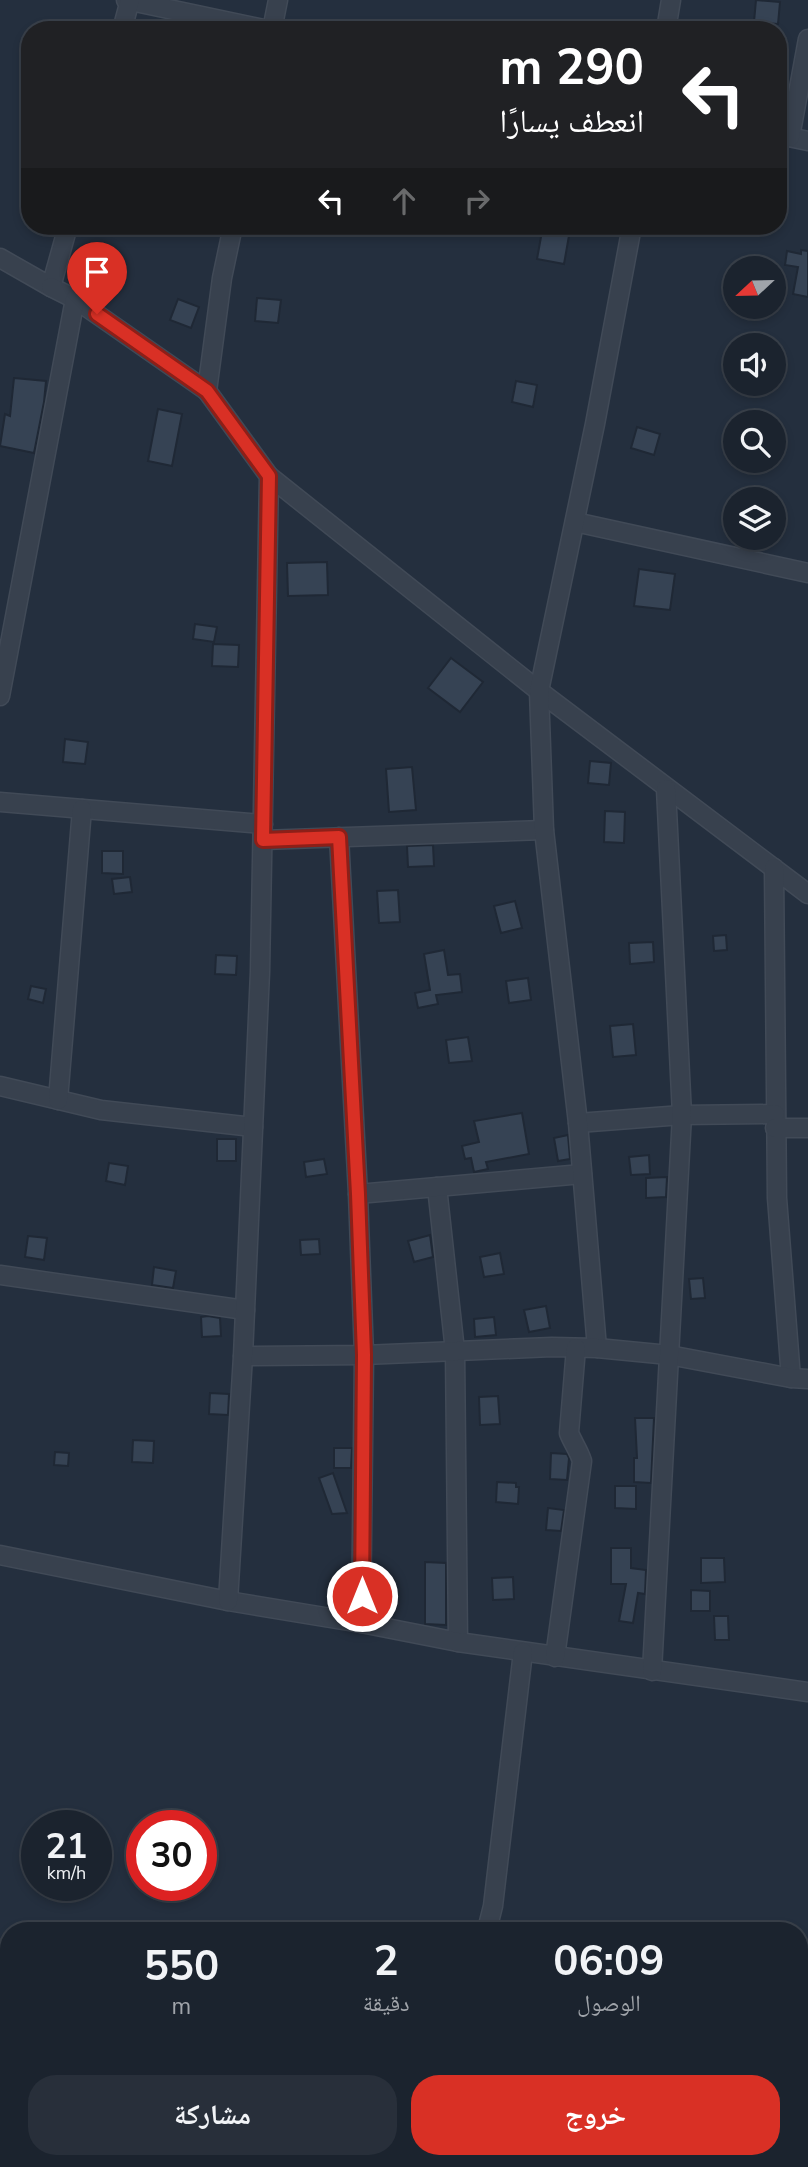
<!DOCTYPE html>
<html lang="ar">
<head>
<meta charset="utf-8">
<style>
  :root { --surface:#1b232e; --page:#282f3a; --text:#f1f3f6; --muted:#a0a4aa; --line:#39404a; --accent:#d93025 }
  body { margin:0; font-family:"Nunito Sans","Noto Naskh Arabic",sans-serif; background:var(--page); color:var(--text); direction:rtl; height:100vh; display:flex; flex-direction:column; font-size:26px; white-space:nowrap }
  * { box-sizing:border-box; margin:0 }
  p { font-size:23px; color:var(--muted) }
  .icon { flex:none; width:38px; height:38px; fill:none; stroke:currentColor; stroke-width:2; stroke-linecap:round; stroke-linejoin:round }
  .map { position:relative; flex:1; overflow:hidden; direction:ltr }
  .details { position:absolute; left:0px; top:1922px; width:808px; height:247px; display:flex; flex-direction:column; background:var(--surface); border-radius:28px 28px 0 0; box-shadow:0 4px 10px #0003,0 0 0 2px var(--line); direction:rtl }
  .details>* { flex:none }
  .banner { position:absolute; left:21px; top:21px; width:766px; height:214px; border-radius:28px; box-shadow:0 4px 10px #0003,0 0 0 2px var(--line); direction:rtl; background:#202124; color:#fff; overflow:hidden }
  .needle { width:46px; rotate:248deg }
  .fabs { position:absolute; left:723px; top:256px; display:grid; gap:14px }
  .fabs a { display:grid; place-items:center; width:63px; height:63px; border-radius:50%; background:var(--surface); box-shadow:0 4px 10px #0003,0 0 0 2px var(--line); font-size:35px }
  .speed { position:absolute; left:21px; top:1810px; display:flex; gap:14px; font-size:35px; font-weight:700; text-align:center }
  .speed>* { display:grid; place-content:center; width:91px; height:91px; border-radius:50%; background:var(--surface); box-shadow:0 4px 10px #0003,0 0 0 2px var(--line); line-height:1 }
  .speed small { font-size:18px; font-weight:400 }
  .speed .limit { border:10px solid #d22; background:#fff; color:#111 }
  .pin { position:absolute; display:grid; place-items:center; width:60px; height:60px; color:#fff; margin:-72px -30px; border-radius:50% 50% 50% 0; rotate:-45deg; box-shadow:0 0 7px #0007 }
  .pin .icon { rotate:45deg }
  .me { position:absolute; width:77px; margin:-38px; rotate:0deg; stroke-linejoin:round; filter:drop-shadow(0 0 5px #0008) }
  .turn { display:flex; align-items:center; gap:24px; height:147px; padding:0 28px; font-size:32px }
  .turn .icon { width:91px; height:91px; stroke-width:2.5 }
  .turn b { display:block; font-size:49px; line-height:60px }
  .lanes { display:flex; align-items:center; height:66px; padding:0 28px; background:#0003; justify-content:center; gap:35px; direction:ltr }
  .lanes .off { opacity:.35 }
  .eta { display:flex; justify-content:space-evenly; align-items:center; height:119px; text-align:center }
  .eta b { font-size:42px; font-weight:700; line-height:49px }
  .primary-button { display:flex; gap:14px; margin-top:auto; padding:14px 28px }
  .primary-button a { flex:1; height:80px; border-radius:28px; background:var(--accent); color:#fff; font-size:28px; font-weight:700; line-height:80px; text-align:center }
  .primary-button a+a { background:var(--page); color:var(--text) }
  .map>svg:first-child { display:block }
</style>
</head>
<body>
<div class="map">
<svg width="808" height="2167" viewBox="0 0 808 2167">
  <rect width="100%" height="100%" fill="#242f3e"/>
  <g fill="#364354" stroke="#1f2835" stroke-width="2">
    <path d="M756,0L780,2L778,24L754,22Z"/>
    <path d="M543,226L570,230L564,264L537,259Z"/>
    <path d="M801,250L808,251V297L793,294L798,267L785,265L787,251L801,254Z"/>
    <path d="M257,298L281,300L278,323L255,321Z"/>
    <path d="M178,299L199,307L191,328L170,320Z"/>
    <path d="M14,378L46,381L44,402L34,453L0,446L5,414L10,416Z"/>
    <path d="M516,381L537,385L533,407L512,402Z"/>
    <path d="M158,409L182,414L172,466L148,461Z"/>
    <path d="M637,427L660,434L654,455L631,448Z"/>
    <path d="M327,562L328,595L288,596L287,563Z"/>
    <path d="M639,569L675,574L670,610L634,606Z"/>
    <path d="M195,624L217,627L214,642L193,639Z"/>
    <path d="M213,644L239,645L238,667L212,666Z"/>
    <path d="M451,658L483,682L460,712L428,688Z"/>
    <path d="M65,739L88,742L85,764L63,762Z"/>
    <path d="M590,761L611,763L609,785L588,783Z"/>
    <path d="M412,767L416,810L389,812L386,769Z"/>
    <path d="M605,811L625,812L624,843L604,842Z"/>
    <path d="M433,845L434,866L408,867L407,846Z"/>
    <path d="M102,851H123V874L102,873Z"/>
    <path d="M130,877L132,892L114,894L112,879Z"/>
    <path d="M398,890L400,922L379,923L377,891Z"/>
    <path d="M515,901L522,928L501,933L494,906Z"/>
    <path d="M726,935L727,950L714,951L713,936Z"/>
    <path d="M653,942L654,962L630,964L629,943Z"/>
    <path d="M444,950L448,975L460,974L462,992L436,995L438,1004L418,1008L415,993L430,990L424,954Z"/>
    <path d="M216,955L237,956L236,975L215,974Z"/>
    <path d="M528,978L531,1000L509,1003L506,981Z"/>
    <path d="M31,986L46,989L43,1003L28,999Z"/>
    <path d="M633,1024L636,1055L613,1057L610,1026Z"/>
    <path d="M468,1037L472,1061L449,1063L446,1040Z"/>
    <path d="M522,1113L529,1154L486,1162L488,1169L474,1172L471,1158L465,1159L462,1146L479,1142L474,1121Z"/>
    <path d="M568,1135L570,1159L558,1161L554,1138Z"/>
    <rect x="217" y="1139" width="19" height="22"/>
    <path d="M649,1155L650,1174L631,1175L629,1157Z"/>
    <path d="M324,1159L327,1174L306,1177L304,1162Z"/>
    <path d="M109,1163L128,1166L125,1185L106,1181Z"/>
    <path d="M667,1177L666,1197L646,1198V1178Z"/>
    <path d="M430,1235L433,1257L414,1262L408,1241Z"/>
    <path d="M28,1236L47,1238L44,1260L25,1257Z"/>
    <path d="M319,1239L320,1254L301,1255L300,1240Z"/>
    <path d="M500,1253L504,1274L484,1277L480,1257Z"/>
    <path d="M154,1267L176,1271L173,1288L152,1285Z"/>
    <path d="M703,1278L705,1298L691,1299L689,1279Z"/>
    <path d="M546,1306L550,1328L529,1332L524,1310Z"/>
    <path d="M208,1316L220,1318L221,1336L202,1337L201,1317Z"/>
    <path d="M494,1317L496,1335L475,1337L474,1319Z"/>
    <path d="M210,1393L229,1394L228,1415L209,1414Z"/>
    <path d="M498,1396L500,1424L480,1425L479,1397Z"/>
    <path d="M635,1418H654L651,1483L634,1482V1458H637Z"/>
    <path d="M133,1440L154,1441L153,1463L132,1462Z"/>
    <path d="M334,1448H352L351,1468H334Z"/>
    <path d="M55,1452L69,1453L68,1466L54,1465Z"/>
    <path d="M551,1453L567,1454L569,1458L567,1480L550,1479Z"/>
    <path d="M333,1473L347,1513L332,1514L319,1478Z"/>
    <path d="M497,1482L516,1483V1487H519L518,1504L496,1502Z"/>
    <path d="M615,1486H636V1509L615,1508Z"/>
    <path d="M548,1508L564,1510L561,1531L546,1530Z"/>
    <path d="M611,1548H631V1568L646,1570L645,1594L638,1593L633,1623L619,1621L626,1584H611Z"/>
    <path d="M701,1558H724L725,1582L701,1583Z"/>
    <path d="M425,1562L446,1563V1625L425,1624Z"/>
    <path d="M513,1577L514,1599L493,1600L492,1578Z"/>
    <path d="M691,1590L710,1591V1611H691Z"/>
    <path d="M714,1616H728L729,1640H715Z"/>
  </g>
  <g fill="none" stroke-linecap="round" stroke-linejoin="round">
    <defs>
      <g id="minor">
        <path d="M126,0L268,30"/>
        <path d="M122,30L130,0"/>
        <path d="M272,30L278,0"/>
        <path d="M666,30L671,0"/>
        <path d="M779,135L808,141"/>
        <path d="M790,137L808,39"/>
        <path d="M0,258L51,287L68,226"/>
        <path d="M51,287L75,299L207,391"/>
        <path d="M269,476L539,691L808,894"/>
        <path d="M575,522L808,573"/>
        <path d="M0,696L75,299"/>
        <path d="M0,802L263,824"/>
        <path d="M339,837L358,1194L364,1355L361,1623"/>
        <path d="M263,840L544,830"/>
        <path d="M774,868L777,1198L791,1378"/>
        <path d="M0,1086L101,1110L253,1127"/>
        <path d="M58,1100L82,809"/>
        <path d="M578,1123L682,1115L775,1114"/>
        <path d="M775,1128H808"/>
        <path d="M437,1187L455,1351L458,1642"/>
        <path d="M358,1194L582,1174"/>
        <path d="M0,1275L245,1310"/>
        <path d="M597,1348L578,1123L544,830L539,691L595,424L632,226"/>
        <path d="M243,1356L364,1355L552,1347L597,1348L669,1355L791,1378L808,1379"/>
        <path d="M0,1555L228,1601L361,1623L458,1642L808,1692"/>
        <path d="M228,1601L243,1356L260,972L269,476L207,391L222,278L233,226"/>
        <path d="M555,1657L582,1461C579,1451 573,1443 569,1433L576,1348"/>
        <path d="M652,1671L682,1115L666,789"/>
        <path d="M487,1930L493,1906L523,1652"/>
        <path d="M403,2167L407,2160"/>
      </g>
    </defs>
    <use href="#minor" stroke="#414a57" stroke-width="21"/>
    <use href="#minor" stroke="#38414e" stroke-width="18"/>
  </g>
  <g fill="none" stroke-linecap="round" stroke-linejoin="round">
    <defs>
      <path id="route" d="M97,314L207,391L269,476L263,840L339,837L358,1194L364,1355L362,1596"/>
    </defs>
    <use href="#route" stroke="#8d1f18" stroke-width="18"/>
    <use href="#route" stroke="#d93025" stroke-width="12"/>
  </g>
</svg>
<div class="fabs">
<a><svg class="needle" viewBox="-14 -14 28 28"><path d="M0-13l5 13h-10z" fill="#e53935"/><path d="M0 13l5-13h-10z" fill="#a0a4aa"/></svg></a>
<a><svg class="icon" aria-label="sound" viewBox="0 0 24 24"><path d="M4 9h4l5-4v14l-5-4H4zM17 9q2 3 0 6"/></svg></a>
<a><svg class="icon" aria-label="search" viewBox="0 0 24 24"><circle cx="10" cy="10" r="6"/><path d="M15 15l6 6"/></svg></a>
<a><svg class="icon" aria-label="layers" viewBox="0 0 24 24"><path d="M12 4l9 5-9 5-9-5zM3 14l9 5 9-5"/></svg></a>
</div>
<div class="speed"><div>21<small>km/h</small></div><div class="limit">30</div></div>
<div class="pin" style="left:97px;top:314px;background:#d93025"><svg class="icon" aria-label="arrive" viewBox="0 0 24 24"><path d="M6 21V4h12l-3 4 3 4H6"/></svg></div>
<svg class="me" style="left:362px;top:1596px" viewBox="-20 -20 40 40"><circle r="17" fill="#d93025" stroke="#fff" stroke-width="3"/><path d="M0-11L8 9 0 5-8 9z" fill="#fff"/></svg>
<div class="banner">
<div class="turn"><svg class="icon" aria-label="left" viewBox="0 0 24 24"><path d="M17 20v-9H6M10 6l-5 5 5 5"/></svg><div><b>290 m</b>انعطف يسارًا</div></div>
<div class="lanes"><svg class="icon" aria-label="left" viewBox="0 0 24 24"><path d="M17 20v-9H6M10 6l-5 5 5 5"/></svg><svg class="icon off" aria-label="ahead" viewBox="0 0 24 24"><path d="M12 20V5M6 11l6-6 6 6"/></svg><svg class="icon off" aria-label="right" viewBox="0 0 24 24"><path d="M7 20v-9h11M14 6l5 5-5 5"/></svg></div>
</div>
<section class="details">
<div class="eta">
<div><b>06:09</b><p>الوصول</p></div>
<div><b>2</b><p>دقيقة</p></div>
<div><b>550</b><p>m</p></div>
</div>
<div class="primary-button"><a>خروج</a><a>مشاركة</a></div>
</section>
</div>
</body>
</html>
